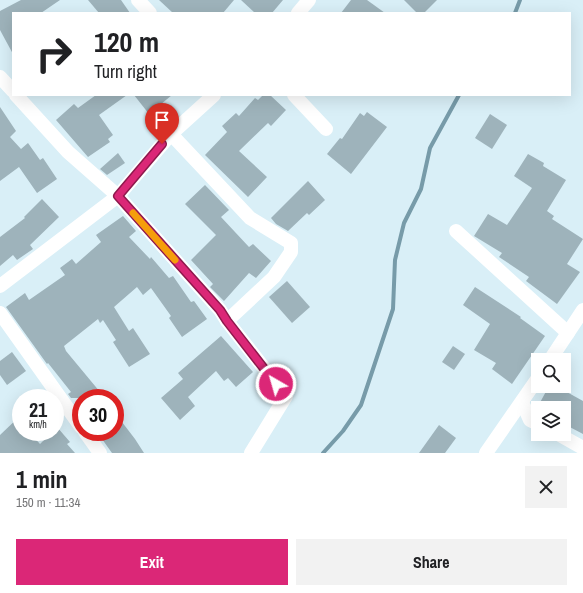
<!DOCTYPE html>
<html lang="en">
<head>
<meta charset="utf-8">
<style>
  :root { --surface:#fff; --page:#f2f2f2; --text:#202124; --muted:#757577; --accent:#db2777 }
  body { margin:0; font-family:"Archivo Narrow",sans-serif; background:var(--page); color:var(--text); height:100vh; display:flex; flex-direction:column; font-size:15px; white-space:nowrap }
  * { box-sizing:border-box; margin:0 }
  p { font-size:13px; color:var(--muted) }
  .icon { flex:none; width:22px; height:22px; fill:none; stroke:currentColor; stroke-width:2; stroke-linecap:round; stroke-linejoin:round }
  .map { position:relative; height:453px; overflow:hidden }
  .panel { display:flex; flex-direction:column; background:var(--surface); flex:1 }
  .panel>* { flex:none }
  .hud { position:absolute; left:12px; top:12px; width:559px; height:84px; border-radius:0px; box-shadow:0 4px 16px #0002; background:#fff; color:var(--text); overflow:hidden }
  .controls { position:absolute; left:531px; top:353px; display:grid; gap:8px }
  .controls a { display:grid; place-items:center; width:40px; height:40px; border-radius:0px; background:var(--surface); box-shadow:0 4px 16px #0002; font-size:20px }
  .speed { position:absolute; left:12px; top:389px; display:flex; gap:8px; font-size:20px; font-weight:700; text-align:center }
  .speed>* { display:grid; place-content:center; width:52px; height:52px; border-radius:50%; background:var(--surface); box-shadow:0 4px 16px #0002; line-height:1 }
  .speed small { font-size:10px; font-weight:400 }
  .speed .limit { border:6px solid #d22; background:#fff; color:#111 }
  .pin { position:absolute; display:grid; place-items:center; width:34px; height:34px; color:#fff; margin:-41px -17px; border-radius:50% 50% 50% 0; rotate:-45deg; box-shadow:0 0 4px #0007 }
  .pin .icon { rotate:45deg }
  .me { position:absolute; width:44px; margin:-22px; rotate:322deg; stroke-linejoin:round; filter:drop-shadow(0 0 3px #0008) }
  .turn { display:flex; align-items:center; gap:14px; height:84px; padding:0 16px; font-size:18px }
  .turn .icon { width:52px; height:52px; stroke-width:2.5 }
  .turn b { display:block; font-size:28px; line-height:34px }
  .round { display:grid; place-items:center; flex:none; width:42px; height:42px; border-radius:0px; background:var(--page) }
  .summary { display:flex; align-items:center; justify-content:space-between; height:68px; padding:0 16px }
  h1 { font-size:24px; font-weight:800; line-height:30px }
  .button { display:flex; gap:8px; margin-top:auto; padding:8px 16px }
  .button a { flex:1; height:46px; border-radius:0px; background:var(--accent); color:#fff; font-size:16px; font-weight:800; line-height:46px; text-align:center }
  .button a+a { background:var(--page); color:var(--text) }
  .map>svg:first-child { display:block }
</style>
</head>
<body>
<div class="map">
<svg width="583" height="453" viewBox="0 0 583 453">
  <rect width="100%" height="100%" fill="#d9eff7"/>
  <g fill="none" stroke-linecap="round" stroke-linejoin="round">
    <g stroke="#779ba9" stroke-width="4">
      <path d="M515,13L520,0"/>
      <path d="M323,453L343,431L361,405L393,309L395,260L404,223L421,189L430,148L459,95"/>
    </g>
  </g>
  <g fill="#9eb3bb">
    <path d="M21,0H60L41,13H13V54L0,30V11Z"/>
    <path d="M88,0H121L130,13H99Z"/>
    <path d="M159,0H234L223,13H173Z"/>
    <path d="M241,0H283L272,13H255Z"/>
    <path d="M351,0H367L385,13H341Z"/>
    <path d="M404,0H437L424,13H417Z"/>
    <path d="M96,95H127L99,115L113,135L108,139L110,142L88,157L56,120L74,104L78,108Z"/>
    <path d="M134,95H172L149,114Z"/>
    <path d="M263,95H270L286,110L271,126L268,123L239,151L267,177L248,197L205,155L227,132L222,126L236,113L239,116L255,98L258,100Z"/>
    <path d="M0,107L16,131L10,137L21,149L28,143L40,160L43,158L57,179L37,193L19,167L0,181Z"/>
    <path d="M367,112L387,127L351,174L327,154L340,138L342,139L360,113L364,116Z"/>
    <path d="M490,114L507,125L492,149L475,138Z"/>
    <path d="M118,153L125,163L107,175L100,169Z"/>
    <path d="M528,154L544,163L543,166L566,180L547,211L554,216L552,219L583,239L567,264L580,272L557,304L526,281L529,277L499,257L502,253L474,236L488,214L507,225L532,188L514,176Z"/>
    <path d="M308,181L325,200L309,215L307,213L288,231L276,224L271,218Z"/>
    <path d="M205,185L229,210L221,217L249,247L253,244L271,261L256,278L249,273L224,301L210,287L213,284L191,260L216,235L185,204Z"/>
    <path d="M42,199L59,217L30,245L33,249L17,260L13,255L0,266V237L25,218L24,217Z"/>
    <path d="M123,216L136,231L129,237L150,259L151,257L169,278L173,276L191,302L194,301L207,319L182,337L169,318L171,316L151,288L143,295L137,287L114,307L129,331L133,328L150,354L129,367L113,342L116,340L103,320L100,323L98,319L64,346L66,351L105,398H71L68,394L71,392L48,363L47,364L6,307L25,293L29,300L65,275L60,268L72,259L76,264L101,242L96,235Z"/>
    <path d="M287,281L310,307L292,323L269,297Z"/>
    <path d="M475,287L521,317L520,318L545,336L512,384L492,369L496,363L474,350L490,324L463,305Z"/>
    <path d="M221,336L253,372L236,387L228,378L224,381L216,371L188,397L195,406L180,420L161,398L183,379L178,373Z"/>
    <path d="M453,346L465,354L454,370L442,362Z"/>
    <path d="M12,352L26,371L7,385L0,375V361Z"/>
    <path d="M549,386H556L583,401V434L564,424V408H537Z"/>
    <path d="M115,413L135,439L144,453H112L97,432H115Z"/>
    <path d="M21,415V432H29L40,444L52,432H55L57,427L70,442L67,444L75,453H0V435Z"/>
    <path d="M439,425L456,438L445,453H419Z"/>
  </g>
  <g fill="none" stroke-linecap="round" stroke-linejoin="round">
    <g stroke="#fff" stroke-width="14">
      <path d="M138,0L150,13"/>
      <path d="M298,13L309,0"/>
      <path d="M0,77L13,91"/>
      <path d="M16,95L68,152L118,196L220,310L227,321L286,396L251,453"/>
      <path d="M294,95L326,129"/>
      <path d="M171,134L250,218L291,243V252L274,277L227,321"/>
      <path d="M456,231L568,333"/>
      <path d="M0,286L118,196L171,134L214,95"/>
      <path d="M0,313L81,427"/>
      <path d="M550,360L583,310"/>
      <path d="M522,402L530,420L538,424"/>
      <path d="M85,432L100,453"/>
      <path d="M558,434L583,448"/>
      <path d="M486,453L538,378"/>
    </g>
  </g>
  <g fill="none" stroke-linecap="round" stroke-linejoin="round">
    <defs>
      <path id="route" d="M162,144L118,196L220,310L227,321L276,384"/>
    </defs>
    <use href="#route" stroke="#8e194d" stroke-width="10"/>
    <use href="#route" stroke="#db2777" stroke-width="7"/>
    <path stroke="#f59e0b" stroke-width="7" d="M133,213L175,260"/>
  </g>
</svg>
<div class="controls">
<a><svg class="icon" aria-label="search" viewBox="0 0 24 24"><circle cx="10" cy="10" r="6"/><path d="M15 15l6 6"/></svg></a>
<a><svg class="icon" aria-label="layers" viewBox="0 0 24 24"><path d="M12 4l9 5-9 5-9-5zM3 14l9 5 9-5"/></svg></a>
</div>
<div class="speed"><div>21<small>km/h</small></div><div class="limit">30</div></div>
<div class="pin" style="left:162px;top:144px;background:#d93025"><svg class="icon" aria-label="arrive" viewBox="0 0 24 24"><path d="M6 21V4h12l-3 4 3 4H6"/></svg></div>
<svg class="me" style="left:276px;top:384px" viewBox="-20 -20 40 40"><circle r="17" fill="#db2777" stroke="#fff" stroke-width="3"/><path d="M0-11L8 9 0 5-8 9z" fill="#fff"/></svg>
<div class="hud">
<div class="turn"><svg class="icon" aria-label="right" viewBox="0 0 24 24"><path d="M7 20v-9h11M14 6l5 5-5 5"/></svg><div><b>120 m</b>Turn right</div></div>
</div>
</div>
<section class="panel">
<div class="summary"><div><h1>1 min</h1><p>150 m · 11:34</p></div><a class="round"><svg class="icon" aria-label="close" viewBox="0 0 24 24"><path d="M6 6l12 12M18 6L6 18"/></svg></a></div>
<div class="button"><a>Exit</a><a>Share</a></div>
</section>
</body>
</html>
